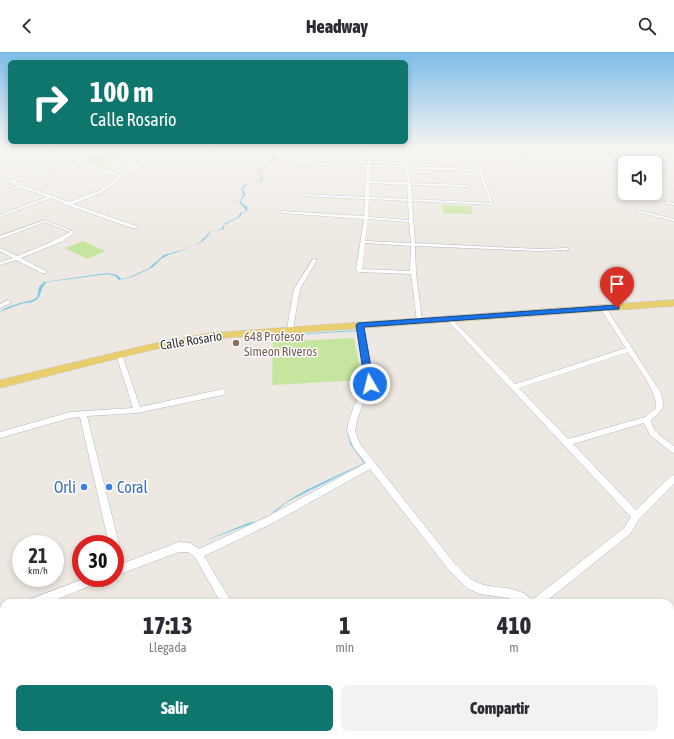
<!DOCTYPE html>
<html lang="es">
<head>
<meta charset="utf-8">
<style>
  :root { --surface:#fff; --page:#f2f2f3; --text:#2b2b33; --muted:#7c7c81; --accent:#0f766e }
  body { margin:0; font-family:"Asap Condensed",sans-serif; background:var(--page); color:var(--text); height:100vh; display:flex; flex-direction:column; font-size:15px; white-space:nowrap }
  * { box-sizing:border-box; margin:0 }
  p { font-size:13px; color:var(--muted) }
  .icon { flex:none; width:22px; height:22px; fill:none; stroke:currentColor; stroke-width:2; stroke-linecap:round; stroke-linejoin:round }
  .map { position:relative; flex:1; overflow:hidden }
  .panel { position:absolute; left:0px; top:547px; width:674px; height:140px; display:flex; flex-direction:column; background:var(--surface); border-radius:12px 12px 0 0; box-shadow:0 2px 6px #0003 }
  .panel>* { flex:none }
  .banner { position:absolute; left:8px; top:8px; width:400px; height:84px; border-radius:6px; box-shadow:0 2px 6px #0003; background:#0f766e; color:#fff; overflow:hidden }
  .controls { position:absolute; left:618px; top:104px; display:grid; gap:8px }
  .controls a { display:grid; place-items:center; width:44px; height:44px; border-radius:6px; background:var(--surface); box-shadow:0 2px 6px #0003; font-size:20px }
  .speed { position:absolute; left:12px; top:483px; display:flex; gap:8px; font-size:20px; font-weight:700; text-align:center }
  .speed>* { display:grid; place-content:center; width:52px; height:52px; border-radius:50%; background:var(--surface); box-shadow:0 2px 6px #0003; line-height:1 }
  .speed small { font-size:10px; font-weight:400 }
  .speed .limit { border:6px solid #d22; background:#fff; color:#111 }
  .pin { position:absolute; display:grid; place-items:center; width:34px; height:34px; color:#fff; margin:-41px -17px; border-radius:50% 50% 50% 0; rotate:-45deg; box-shadow:0 0 4px #0007 }
  .pin .icon { rotate:45deg }
  .me { position:absolute; width:44px; margin:-22px; rotate:352deg; stroke-linejoin:round; filter:drop-shadow(0 0 3px #0008) }
  .turn { display:flex; align-items:center; gap:14px; height:84px; padding:0 16px; font-size:18px }
  .turn .icon { width:52px; height:52px; stroke-width:2.5 }
  .turn b { display:block; font-size:28px; line-height:34px }
  .eta { display:flex; justify-content:space-evenly; align-items:center; height:68px; text-align:center }
  .eta b { font-size:24px; font-weight:800; line-height:28px }
  .cta { display:flex; gap:8px; margin-top:auto; padding:8px 16px }
  .cta a { flex:1; height:46px; border-radius:6px; background:var(--accent); color:#fff; font-size:16px; font-weight:800; line-height:46px; text-align:center }
  .cta a+a { background:var(--page); color:var(--text) }
  header { display:flex; justify-content:space-between; align-items:center; height:52px; padding:0 16px; background:var(--surface); font-size:18px; font-weight:800 }
  .map>svg:first-child { display:block }
</style>
</head>
<body>
<header><svg class="icon" aria-label="back" viewBox="0 0 24 24"><path d="M15 5l-7 7 7 7"/></svg>Headway<svg class="icon" aria-label="search" viewBox="0 0 24 24"><circle cx="10" cy="10" r="6"/><path d="M15 15l6 6"/></svg></header>
<div class="map">
<svg width="674" height="687" viewBox="0 0 674 687">
  <rect width="100%" height="100%" fill="#ede8e1"/>
  <g fill="#c6e69f">
    <path d="M113,100L126,104L98,114L84,110Z"/>
    <path d="M442,153L471,154L473,162L443,161Z"/>
    <path d="M83,189L105,199L87,207L65,196Z"/>
    <path d="M354,286L362,328L272,333L273,290Z"/>
  </g>
  <g fill="#7cc8e7">
    <path d="M284,100L274,103L275,106L273,107L272,110L260,119L263,126L262,129L251,130L243,136L246,143L241,148V150L247,155L248,158L242,161L240,165L224,173V177L211,180L203,189L192,195L168,203L161,207L153,215L132,225L119,228L115,224L108,222L47,230C40,235 42,244 36,248C30,252 26,250 21,252C14,254 7,257 0,260L5,256L20,251L33,248L37,245L39,235L44,230L107,221L117,223L121,227L130,225L149,216L164,203L192,195L200,190L210,180L222,177L224,172L238,165L240,161L245,159V157L239,150L243,143L241,137L245,132L261,128L259,118L265,115L272,106V103Z"/>
    <path d="M359,278L367,331V333C361,344 345,376 349,387C352,396 360,404 365,411L287,450L276,459L253,471L202,490L248,471C262,470 275,458 286,450C309,435 339,423 364,411L350,392L347,380L357,351L367,332L359,279L206,288L164,296L206,288Z"/>
  </g>
  <g fill="none" stroke-linecap="round" stroke-linejoin="round">
    <defs>
      <g id="street">
        <path d="M11,96H16L0,101V99Z"/>
        <path d="M60,96H65L50,101L71,110L114,96H119L78,110L122,123L162,96H165L101,141L73,152L136,174V176H132L67,153L51,146L0,165V163L47,145L21,135L0,143V141L18,134L0,124V122L12,128L68,111L45,101ZM74,111L119,125L99,139L69,150L22,133L15,129Z"/>
        <path d="M206,96H210L217,99L214,100Z"/>
        <path d="M367,96H371L370,113L406,114L404,96H408V101L467,104L466,106L408,103L409,114L471,117L473,118L471,119L409,117L410,131L468,133L470,134L468,135L411,133L412,147L490,151L470,96H474L476,103L526,105L528,106L526,107L477,105L493,153L412,149L415,191L538,197L567,196L569,197L567,198L538,199L415,194L416,221L422,269L419,271L417,270L411,222L359,220L356,218L364,167L282,161L280,160L282,159L364,164L365,147L302,144L300,143L302,142L365,145L366,115L299,112L292,113L288,119L285,118L290,111L299,110L367,113ZM370,115L406,116L407,130L369,129ZM369,131L407,133L408,147L369,145ZM369,147L408,149L409,168L368,165ZM368,167L409,170L411,191L365,189ZM365,191L411,194L410,219L362,217Z"/>
        <path d="M664,96L674,98V100L664,97Z"/>
        <path d="M665,149L674,151V153L665,151Z"/>
        <path d="M637,158L674,167V169L637,160Z"/>
        <path d="M45,168L75,180L63,189L21,206L46,219V221H42L16,208L0,213V210L13,206L0,199V196L17,204L49,191L70,180L45,170L0,187V184Z"/>
        <path d="M313,207L317,208L300,237L293,277L292,278H288L287,277L294,237Z"/>
        <path d="M8,248L11,250L10,251L0,256V252Z"/>
        <path d="M603,254L606,256L661,341C665,357 663,358 651,368C652,380 665,387 674,394V401L671,400L650,383L644,371L573,392L636,458L671,424L674,423V432L639,467L630,482L544,551H520L508,546L480,542L467,536L449,518L370,417L273,471L204,504L232,551H221L195,505L188,500H179L115,524V492H109L80,365L70,366L0,386V380L70,360L133,356L116,302L119,300L122,302L140,355L223,337L225,338L226,340L225,342L223,343L137,361L87,364L119,492L124,511L179,490L190,491L199,497L267,465L366,411L354,396L347,379L349,368L354,354L367,333L357,273L358,272H362L373,333L362,354L357,368L355,379L360,392L455,512C462,518 468,527 476,530C495,539 516,531 532,548L624,476L631,465L446,267L447,266H451L515,332L626,296L600,256ZM628,300C637,314 658,340 656,356L645,365L568,387L519,336Z"/>
        <path d="M86,526H104L102,529L48,551H30L31,547Z"/>
        <path d="M4,559V570L0,571V560Z"/>
        <path d="M298,683H312L313,687H300Z"/>
        <path d="M466,683H481L479,687H465Z"/>
        <path d="M605,683H618L619,687H607Z"/>
      </g>
      <path id="primary" d="M674,248V254L210,287L151,298L0,336V328L151,292L210,281Z"/>
    </defs>
    <use href="#street" stroke="#b4b6bf" stroke-width="1"/>
    <use href="#primary" stroke="#c8c8c8" stroke-width="1"/>
    <use href="#street" fill="#fff" fill-rule="evenodd"/>
    <use href="#primary" fill="#e8ce6c" fill-rule="evenodd"/>
  </g>
  <linearGradient id="sky" x2="0" y2="1"><stop stop-color="#7dbce8"/><stop offset="0.5" stop-color="#f7f5f2"/><stop offset="1" stop-color="#f7f5f2" stop-opacity="0"/></linearGradient>
  <rect width="674" height="192" fill="url(#sky)"/>
  <path fill="#1a73e8" stroke="#114b97" d="M617,253L619,254V257L364,275L374,332L370,336L365,332L356,273L358,271Z"/>
  <circle fill="#8d6e63" stroke="#fff" stroke-width="1.5" cx="236" cy="291" r="4"/>
  <g fill="#3f7fe0" stroke="#fff" stroke-width="1.5">
    <circle cx="84" cy="435" r="4"/>
    <circle cx="109" cy="435" r="4"/>
  </g>
  <g text-anchor="middle" stroke-width="3" stroke-linejoin="round" paint-order="stroke">
    <g font-size="13" fill="#785e54" stroke="#fff" text-anchor="start">
      <text x="244" y="289">648 Profesor<tspan x="244" dy="15">Simeon Riveros</tspan></text>
    </g>
    <g font-size="13" fill="#2d2d2d" stroke="#fff">
      <text transform="translate(191 288) rotate(-9)" y="5">Calle Rosario</text>
    </g>
    <g font-size="16" fill="#366cbe" stroke="#fff" text-anchor="end">
      <text x="76" y="441">Orli</text>
      <text x="117" y="441" text-anchor="start">Coral</text>
    </g>
  </g>
</svg>
<div class="controls">
<a><svg class="icon" aria-label="sound" viewBox="0 0 24 24"><path d="M4 9h4l5-4v14l-5-4H4zM17 9q2 3 0 6"/></svg></a>
</div>
<div class="speed"><div>21<small>km/h</small></div><div class="limit">30</div></div>
<div class="pin" style="left:617px;top:256px;background:#d93025"><svg class="icon" aria-label="arrive" viewBox="0 0 24 24"><path d="M6 21V4h12l-3 4 3 4H6"/></svg></div>
<svg class="me" style="left:370px;top:332px" viewBox="-20 -20 40 40"><circle r="17" fill="#1a73e8" stroke="#fff" stroke-width="3"/><path d="M0-11L8 9 0 5-8 9z" fill="#fff"/></svg>
<div class="banner">
<div class="turn"><svg class="icon" aria-label="right" viewBox="0 0 24 24"><path d="M7 20v-9h11M14 6l5 5-5 5"/></svg><div><b>100 m</b>Calle Rosario</div></div>
</div>
<section class="panel">
<div class="eta">
<div><b>17:13</b><p>Llegada</p></div>
<div><b>1</b><p>min</p></div>
<div><b>410</b><p>m</p></div>
</div>
<div class="cta"><a>Salir</a><a>Compartir</a></div>
</section>
</div>
</body>
</html>
